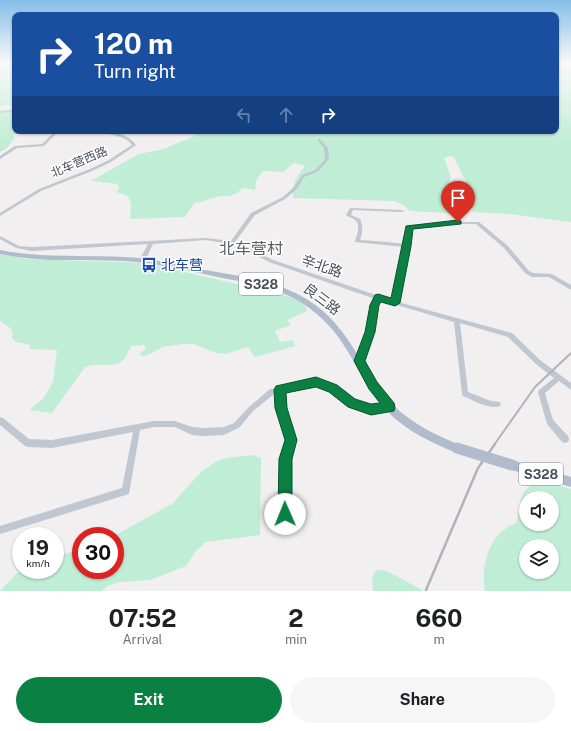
<!DOCTYPE html>
<html lang="en">
<head>
<meta charset="utf-8">
<style>
  :root { --surface:#fff; --page:#f6f6f6; --text:#202124; --muted:#757577; --accent:#0b8043 }
  body { margin:0; font-family:"Public Sans","Noto Sans SC",sans-serif; background:var(--page); color:var(--text); height:100vh; display:flex; flex-direction:column; font-size:15px; white-space:nowrap }
  * { box-sizing:border-box; margin:0 }
  p { font-size:13px; color:var(--muted) }
  .icon { flex:none; width:22px; height:22px; fill:none; stroke:currentColor; stroke-width:2; stroke-linecap:round; stroke-linejoin:round }
  .map { position:relative; height:591px; overflow:hidden }
  .details { display:flex; flex-direction:column; background:var(--surface); flex:1 }
  .details>* { flex:none }
  .guide { position:absolute; left:12px; top:12px; width:547px; height:122px; border-radius:8px; box-shadow:0 1px 3px #0004; background:#1a4fa0; color:#fff; overflow:hidden }
  .controls { position:absolute; left:519px; top:491px; display:grid; gap:8px }
  .controls a { display:grid; place-items:center; width:40px; height:40px; border-radius:50%; background:var(--surface); box-shadow:0 1px 3px #0004; font-size:20px }
  .speed { position:absolute; left:12px; top:527px; display:flex; gap:8px; font-size:20px; font-weight:700; text-align:center }
  .speed>* { display:grid; place-content:center; width:52px; height:52px; border-radius:50%; background:var(--surface); box-shadow:0 1px 3px #0004; line-height:1 }
  .speed small { font-size:10px; font-weight:400 }
  .speed .limit { border:6px solid #d22; background:#fff; color:#111 }
  .pin { position:absolute; display:grid; place-items:center; width:34px; height:34px; color:#fff; margin:-41px -17px; border-radius:50% 50% 50% 0; rotate:-45deg; box-shadow:0 0 4px #0007 }
  .pin .icon { rotate:45deg }
  .me { position:absolute; width:44px; margin:-22px; rotate:359deg; stroke-linejoin:round; filter:drop-shadow(0 0 3px #0008) }
  .turn { display:flex; align-items:center; gap:14px; height:84px; padding:0 16px; font-size:18px }
  .turn .icon { width:52px; height:52px; stroke-width:2.5 }
  .turn b { display:block; font-size:28px; line-height:34px }
  .lanes { display:flex; align-items:center; height:38px; padding:0 16px; background:#0003; justify-content:center; gap:20px; direction:ltr }
  .lanes .off { opacity:.35 }
  .eta { display:flex; justify-content:space-evenly; align-items:center; height:68px; text-align:center }
  .eta b { font-size:24px; font-weight:700; line-height:28px }
  .button { display:flex; gap:8px; margin-top:auto; padding:8px 16px }
  .button a { flex:1; height:46px; border-radius:24px; background:var(--accent); color:#fff; font-size:16px; font-weight:700; line-height:46px; text-align:center }
  .button a+a { background:var(--page); color:var(--text) }
  .map>svg:first-child { display:block }
</style>
</head>
<body>
<div class="map">
<svg width="571" height="591" viewBox="0 0 571 591">
  <rect width="100%" height="100%" fill="#f1efef"/>
  <g fill="#bfedd5" fill-rule="evenodd">
    <path d="M0,63H15V105L0,106Z"/>
    <path d="M556,63H571V222L509,214L473,212L471,203L474,197C468,183 460,172 454,157L449,156L444,158L451,177L448,186L455,192L451,193L446,199L448,213L410,211L405,206L395,201L293,198C292,183 296,178 305,166L294,163L283,172L263,171L256,181L255,190L243,188C228,201 227,193 213,198C206,200 202,202 194,203L185,217L130,219L131,204L128,196L116,192L119,189L118,184L91,181L139,154L164,149L194,136L197,131H556Z"/>
    <path d="M15,110V131H26L12,135L15,137L7,148L0,152V112Z"/>
    <path d="M0,254L27,259L146,263L284,295C292,298 305,301 307,311L287,320L291,325L275,331L280,342L293,340L295,346L255,357L248,347L225,354L216,353L194,344H182L163,347L146,356L140,355L141,352L146,349L144,345L132,346C128,350 127,356 123,360C112,370 97,361 85,367L52,413L29,410L43,399L53,382L57,350L29,349L31,345L16,342L12,338C14,328 8,326 0,321Z"/>
    <path d="M252,455L261,458L260,535L206,542L196,551L186,566L150,580L120,582L107,586L102,591H0L17,573L23,570H55V557L81,549V570H115L114,536L172,504L200,473L215,462L226,458Z"/>
    <path d="M537,482L548,483L571,489V591H485C480,565 490,532 516,523C522,505 516,492 537,482ZM526,498H552V524H526ZM526,546H552V572H526Z"/>
    <path d="M376,570L387,571L424,591H373L372,578Z"/>
  </g>
  <g fill="none" stroke-linecap="round" stroke-linejoin="round">
    <g fill="#c0c7d0" fill-rule="evenodd">
      <path d="M15,109V111L0,113V111Z"/>
      <path d="M55,131H59L44,146L17,148L0,159V156L15,146L42,144Z"/>
      <path d="M101,131C113,131 129,134 136,145L111,162L92,171L41,191L0,216V213L39,189L90,169L109,160L132,145C125,135 111,136 101,131Z"/>
      <path d="M318,139H320L328,148L329,158L326,163L317,172L304,177L297,189L285,199L255,215L235,242L240,243L273,260L379,296L393,300L404,247L355,242V241C357,235 361,225 355,220C353,218 348,217 346,215L350,208L402,210L404,211L402,212L353,210L351,215L360,219C363,226 363,232 360,240L388,242L405,244L407,226L447,222H479L508,246L529,271L533,273L552,274L571,285V290L549,277H532L525,273L504,248L476,224H447L411,228L409,246L398,302L512,333L540,360L571,383V390L559,381L545,393L553,420L568,436L569,439L568,442L565,443L562,442L547,424L538,392L539,390L554,378L536,364L508,337L460,323L468,392L491,401L500,402L501,404L500,406C489,410 473,400 463,396L462,394L454,322L380,300L378,305L373,332L361,363L359,364L357,363L356,361L367,332L372,305L375,299L269,262L237,245L206,240L153,244L145,261L142,263L139,261L148,244L32,251L16,248L0,239V236L19,246L32,247L206,238L231,241L251,213L283,197L294,187L302,175L315,170L323,162L325,158L324,148L318,141Z"/>
      <path d="M316,379L335,387L354,401L371,407L389,404L391,405L393,407L391,409L389,410L371,413L352,407L350,406L331,391L316,385L283,392L285,408L295,440L289,459V527L288,530L285,531L282,530L281,527V459L287,440L277,408V393L274,394L253,411L240,427L224,435L203,436L192,435L175,427H154L140,430L129,494L0,534V526L122,488L133,432L52,448L28,447L25,446L0,425V417L3,418L29,439L52,440L154,421H175L192,427L203,428L224,427L234,423L249,407L270,389Z"/>
    </g>
    <g fill="#b0bbcc" fill-rule="evenodd">
      <path d="M0,250C41,258 82,255 124,257C149,258 174,264 198,269C235,275 276,280 308,300C351,327 361,371 393,405C412,424 436,435 460,445L462,448L460,451L457,453C432,443 406,431 387,411C368,391 357,364 341,341C331,326 319,315 305,305C280,288 250,283 222,278C190,271 157,263 124,261C82,259 41,263 0,254Z"/>
      <path d="M512,460L571,477V487L508,469L507,465L508,461Z"/>
    </g>
    <path stroke="#b1b3b9" stroke-width="2" d="M494,445L535,387L571,353"/>
    <path stroke="#b1b3b9" stroke-width="2.5" d="M426,590L478,468L495,444"/>
    <path stroke="#b0bbcc" stroke-width="11" d="M457,448L512,465"/>
  </g>
  <linearGradient id="sky" x2="0" y2="1"><stop stop-color="#84bee8"/><stop offset="0.43" stop-color="#f9f8f8"/><stop offset="1" stop-color="#f9f8f8" stop-opacity="0"/></linearGradient>
  <rect width="571" height="146" fill="url(#sky)"/>
  <path fill="#0b8043" stroke="#07532c" d="M458,220L461,221V224L413,229L411,246L400,303L395,306L381,302L379,305L375,332L365,361L377,382L394,403L395,407L394,411L371,415L348,407L329,392L316,387L286,393L287,408L297,440L292,459V514L290,519L285,521L280,519L278,514L279,459L285,440L275,408L274,390L276,386L316,377L337,385L355,399L371,404L380,403L369,389L354,361L365,332L370,305L375,295L378,294L391,298L406,226Z"/>
  <defs>
    <symbol id="bus-bare" viewBox="-9 -9 18 18"><path d="M-5-6H5V4H4V6H2V4H-2V6H-4V4H-5ZM-3.5-4V0h7V-4ZM-3.5 1.2v1.5H-2V1.2ZM2 1.2v1.5H3.5V1.2Z" fill="#1a4fb4" stroke="#fff" stroke-width="2.5" paint-order="stroke"/></symbol>
  </defs>
  <g fill-rule="evenodd">
    <use href="#bus-bare" x="138" y="254" width="22" height="22"/>
  </g>
  <g text-anchor="middle" stroke-width="3" stroke-linejoin="round" paint-order="stroke">
    <g font-size="12" fill="#48505b" stroke="#fff">
      <text transform="translate(79 162) rotate(-23)" y="4">北车营西路</text>
    </g>
    <g fill="#fff" stroke="#7f848c" stroke-width="1">
      <rect x="239" y="273" width="44" height="22" rx="3"/>
      <rect x="519" y="463" width="44" height="22" rx="3"/>
    </g>
    <g font-size="13" font-weight="bold" fill="#48505b">
      <text x="261" y="289">S328</text>
      <text x="541" y="479">S328</text>
    </g>
    <g font-size="14" fill="#164399" stroke="#fff" text-anchor="start">
      <text x="161" y="270">北车营</text>
    </g>
    <g font-size="14" fill="#48505b" stroke="#fff">
      <text transform="translate(322 266) rotate(19)" y="5">辛北路</text>
      <text transform="translate(322 299) rotate(37)" y="5">良三路</text>
    </g>
    <g font-size="16" fill="#5c5e63" stroke="#fff">
      <text x="251" y="254">北车营村</text>
    </g>
  </g>
</svg>
<div class="controls">
<a><svg class="icon" aria-label="sound" viewBox="0 0 24 24"><path d="M4 9h4l5-4v14l-5-4H4zM17 9q2 3 0 6"/></svg></a>
<a><svg class="icon" aria-label="layers" viewBox="0 0 24 24"><path d="M12 4l9 5-9 5-9-5zM3 14l9 5 9-5"/></svg></a>
</div>
<div class="speed"><div>19<small>km/h</small></div><div class="limit">30</div></div>
<div class="pin" style="left:458px;top:222px;background:#d93025"><svg class="icon" aria-label="arrive" viewBox="0 0 24 24"><path d="M6 21V4h12l-3 4 3 4H6"/></svg></div>
<svg class="me" style="left:285px;top:514px" viewBox="-20 -20 40 40"><circle r="19" fill="#fff"/><path d="M0-13L10 11 0 6-10 11z" fill="#0b8043"/></svg>
<div class="guide">
<div class="turn"><svg class="icon" aria-label="right" viewBox="0 0 24 24"><path d="M7 20v-9h11M14 6l5 5-5 5"/></svg><div><b>120 m</b>Turn right</div></div>
<div class="lanes"><svg class="icon off" aria-label="left" viewBox="0 0 24 24"><path d="M17 20v-9H6M10 6l-5 5 5 5"/></svg><svg class="icon off" aria-label="ahead" viewBox="0 0 24 24"><path d="M12 20V5M6 11l6-6 6 6"/></svg><svg class="icon" aria-label="right" viewBox="0 0 24 24"><path d="M7 20v-9h11M14 6l5 5-5 5"/></svg></div>
</div>
</div>
<section class="details">
<div class="eta">
<div><b>07:52</b><p>Arrival</p></div>
<div><b>2</b><p>min</p></div>
<div><b>660</b><p>m</p></div>
</div>
<div class="button"><a>Exit</a><a>Share</a></div>
</section>
</body>
</html>
